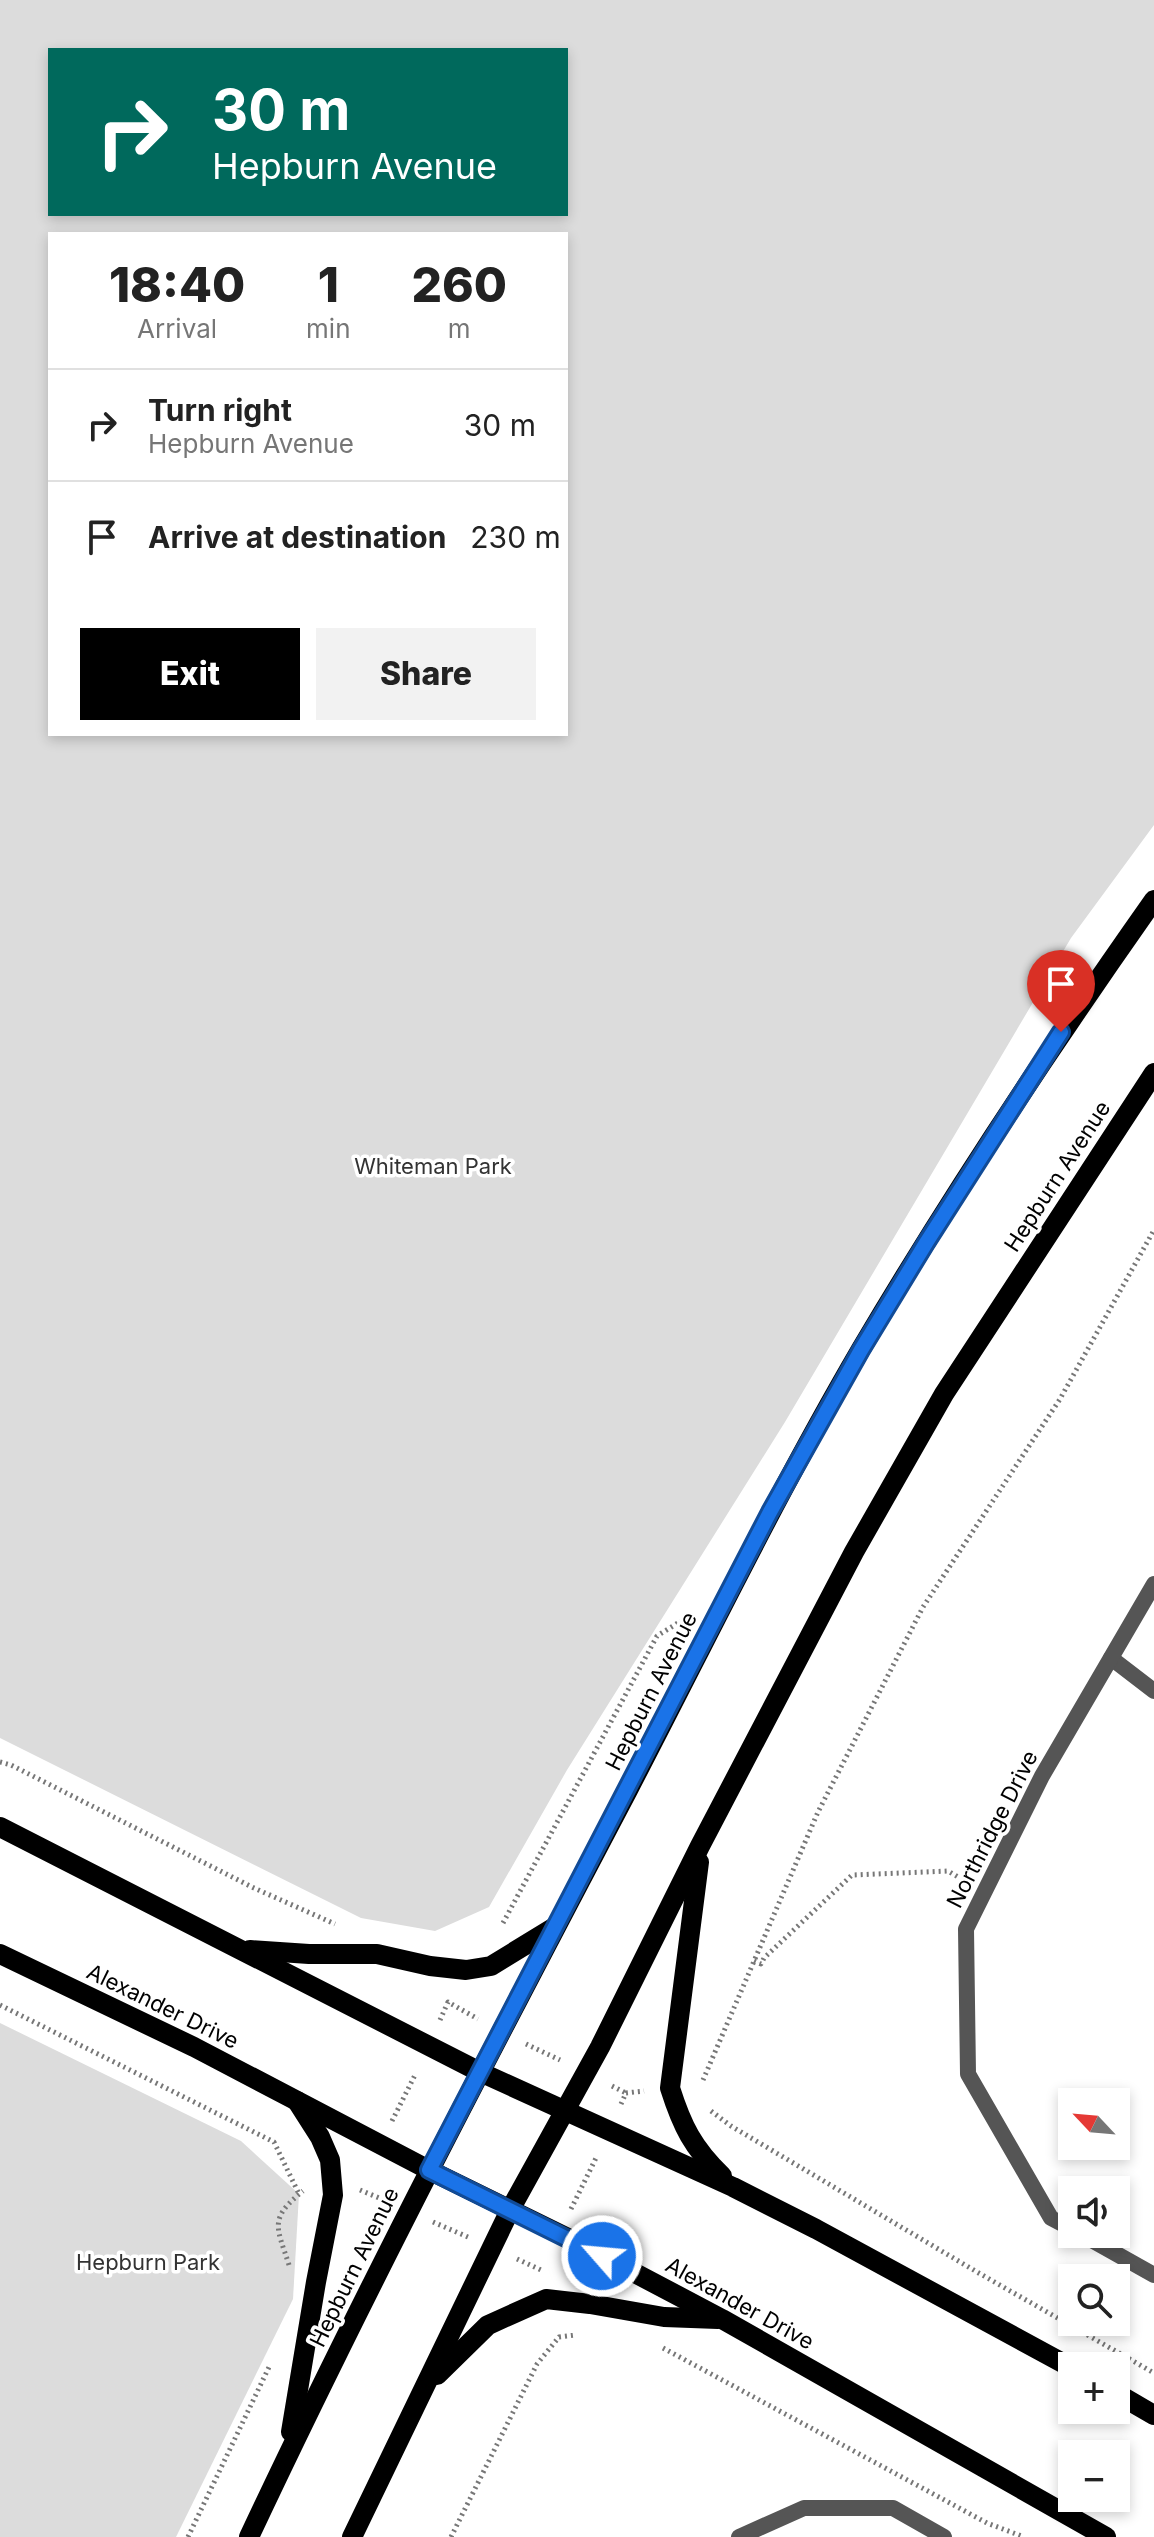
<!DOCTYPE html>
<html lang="en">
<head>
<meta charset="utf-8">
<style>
  :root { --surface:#fff; --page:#f2f2f2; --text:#222; --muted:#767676; --line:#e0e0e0; --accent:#000 }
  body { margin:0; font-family:Inter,sans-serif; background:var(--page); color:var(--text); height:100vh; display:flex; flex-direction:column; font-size:30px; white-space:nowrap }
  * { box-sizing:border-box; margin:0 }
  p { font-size:26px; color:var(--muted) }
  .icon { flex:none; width:44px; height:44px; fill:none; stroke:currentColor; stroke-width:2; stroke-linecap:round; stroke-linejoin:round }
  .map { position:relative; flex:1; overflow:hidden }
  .side { position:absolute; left:48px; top:232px; width:520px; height:504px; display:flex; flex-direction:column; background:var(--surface); border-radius:0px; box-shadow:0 4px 12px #0003 }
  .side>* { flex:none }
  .banner { position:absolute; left:48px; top:48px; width:520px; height:168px; border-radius:0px; box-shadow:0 4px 12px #0003; background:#00695c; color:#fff; overflow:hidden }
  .needle { width:52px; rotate:296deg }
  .controls { position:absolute; left:1058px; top:2088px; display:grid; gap:16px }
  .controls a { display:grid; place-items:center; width:72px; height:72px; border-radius:0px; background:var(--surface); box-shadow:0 4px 12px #0003; font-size:40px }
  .pin { position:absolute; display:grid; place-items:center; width:68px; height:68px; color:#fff; margin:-82px -34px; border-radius:50% 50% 50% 0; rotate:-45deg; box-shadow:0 0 8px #0007 }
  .pin .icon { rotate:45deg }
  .me { position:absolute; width:88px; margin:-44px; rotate:297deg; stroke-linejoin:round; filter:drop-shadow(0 0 6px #0008) }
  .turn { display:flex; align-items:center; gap:28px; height:168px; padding:0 32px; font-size:36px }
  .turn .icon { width:104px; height:104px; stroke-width:2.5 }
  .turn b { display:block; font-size:56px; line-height:68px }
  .eta { display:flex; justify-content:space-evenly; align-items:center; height:136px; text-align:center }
  .eta b { font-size:48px; font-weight:800; line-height:56px }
  .cta { display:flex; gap:16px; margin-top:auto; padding:16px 32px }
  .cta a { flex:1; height:92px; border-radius:0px; background:var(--accent); color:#fff; font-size:32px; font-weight:800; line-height:92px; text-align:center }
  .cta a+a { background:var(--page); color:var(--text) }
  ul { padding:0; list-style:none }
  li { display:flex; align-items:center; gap:24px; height:112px; padding:0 32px; border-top:2px solid var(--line) }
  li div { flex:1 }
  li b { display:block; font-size:30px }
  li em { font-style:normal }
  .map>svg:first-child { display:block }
</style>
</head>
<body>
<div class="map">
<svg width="1154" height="2537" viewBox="0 0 1154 2537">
  <rect width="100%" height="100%" fill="#fff"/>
  <g fill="#dcdcdc" fill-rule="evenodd">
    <path d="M0,0H1154V825L1071,938L785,1422L567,1770L489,1907L435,1931L361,1918L0,1738ZM50,50H566V214H50ZM50,234H566V734H50Z"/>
    <path d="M0,2023L241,2141L299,2194L293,2299L176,2537H0Z"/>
  </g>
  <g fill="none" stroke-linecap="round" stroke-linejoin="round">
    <g stroke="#777" stroke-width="5" stroke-dasharray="2 4" stroke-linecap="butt">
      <path d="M0,1762L11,1765L254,1888L335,1924"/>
      <path d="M503,1923L657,1636L681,1621"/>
      <path d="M754,1961L761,1964L764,1958L852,1875L948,1871L963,1880"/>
      <path d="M0,2005L274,2142L299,2194"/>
      <path d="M440,2020L448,2002L478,2019"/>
      <path d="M526,2044L560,2060"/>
      <path d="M703,2080L818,1812L923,1607L1060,1399L1154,1230"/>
      <path d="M612,2086L626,2093"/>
      <path d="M621,2104L626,2093L644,2091"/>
      <path d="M711,2111L731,2126L977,2272L1154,2373"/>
      <path d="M392,2121L416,2073"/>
      <path d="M360,2190L384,2200"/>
      <path d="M571,2209L597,2156"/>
      <path d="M433,2222L468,2237"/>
      <path d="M517,2259L541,2270"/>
      <path d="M289,2265C277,2227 268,2219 303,2191"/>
      <path d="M663,2348L987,2523L1024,2537"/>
      <path d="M188,2537L270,2365"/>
      <path d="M451,2537L537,2364L559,2337L576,2335"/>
    </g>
    <g stroke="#555" stroke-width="16">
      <path d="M1111,1658L1154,1691"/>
      <path d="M1072,2229L1051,2218L968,2074L966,1929L1042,1776L1154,1584"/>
      <path d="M1081,2234L1154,2275"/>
      <path d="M739,2537L804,2508H893L944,2537"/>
    </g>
    <g stroke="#000" stroke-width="20">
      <path d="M0,1827L480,2072L733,2187L816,2229L1072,2368"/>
      <path d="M699,1862L670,2088C682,2126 693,2148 722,2176"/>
      <path d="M250,1950L309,1954H377L430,1966L466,1970L491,1966L553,1928"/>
      <path d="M0,1954L194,2047L429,2170L578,2243L722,2319L1106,2537"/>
      <path d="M437,2375L488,2325L546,2299L590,2304L664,2317L718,2319"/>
      <path d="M1116,2393L1154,2415"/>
      <path d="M291,2432L316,2282L333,2195L330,2160L320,2137L297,2101"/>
      <path d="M249,2537C368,2284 498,2037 628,1790C705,1642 777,1493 861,1349C952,1195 1051,1046 1154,900"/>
      <path d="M352,2537L510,2210L600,2047L700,1846L854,1552L944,1394L1154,1073"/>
    </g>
  </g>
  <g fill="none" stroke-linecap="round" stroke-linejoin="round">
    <defs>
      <path id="route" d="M602,2256L429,2170L770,1512L861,1350L926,1243L1061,1032"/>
    </defs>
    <use href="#route" stroke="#114b97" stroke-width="20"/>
    <use href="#route" stroke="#1a73e8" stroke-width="14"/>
  </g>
  <g text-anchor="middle" stroke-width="7" stroke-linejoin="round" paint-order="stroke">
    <g font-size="22" fill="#333" stroke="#fff">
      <text x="433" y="1174">Whiteman Park</text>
      <text x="148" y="2270">Hepburn Park</text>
    </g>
    <g font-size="22" fill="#000" stroke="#fff">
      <text transform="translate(1057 1176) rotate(-57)" y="8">Hepburn Avenue</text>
      <text transform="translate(651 1691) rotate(-63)" y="8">Hepburn Avenue</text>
      <text transform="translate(992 1829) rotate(-63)" y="8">Northridge Drive</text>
      <text transform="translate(163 2006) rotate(26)" y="8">Alexander Drive</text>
      <text transform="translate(354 2267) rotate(-64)" y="8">Hepburn Avenue</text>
      <text transform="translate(740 2303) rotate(29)" y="8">Alexander Drive</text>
    </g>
  </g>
</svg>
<div class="controls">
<a><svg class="needle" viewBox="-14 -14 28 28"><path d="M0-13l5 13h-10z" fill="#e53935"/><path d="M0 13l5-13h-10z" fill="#767676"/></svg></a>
<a><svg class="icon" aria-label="sound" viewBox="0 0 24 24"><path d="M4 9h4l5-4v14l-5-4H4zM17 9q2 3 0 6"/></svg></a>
<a><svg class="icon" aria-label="search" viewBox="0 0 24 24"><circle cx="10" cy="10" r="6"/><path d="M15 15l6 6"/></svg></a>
<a>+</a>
<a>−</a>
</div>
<div class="pin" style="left:1061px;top:1032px;background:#d93025"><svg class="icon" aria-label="arrive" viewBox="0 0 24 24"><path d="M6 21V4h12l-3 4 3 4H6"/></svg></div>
<svg class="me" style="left:602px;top:2256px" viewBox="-20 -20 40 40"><circle r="17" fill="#1a73e8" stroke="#fff" stroke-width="3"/><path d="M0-11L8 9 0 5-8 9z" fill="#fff"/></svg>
<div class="banner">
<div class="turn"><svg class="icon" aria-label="right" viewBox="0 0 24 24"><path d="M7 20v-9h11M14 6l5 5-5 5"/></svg><div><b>30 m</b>Hepburn Avenue</div></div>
</div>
<section class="side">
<div class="eta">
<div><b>18:40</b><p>Arrival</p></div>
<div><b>1</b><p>min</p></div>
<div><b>260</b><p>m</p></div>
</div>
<ul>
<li><svg class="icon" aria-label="right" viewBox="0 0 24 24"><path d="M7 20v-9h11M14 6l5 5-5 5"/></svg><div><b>Turn right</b><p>Hepburn Avenue</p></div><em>30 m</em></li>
<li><svg class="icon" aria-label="arrive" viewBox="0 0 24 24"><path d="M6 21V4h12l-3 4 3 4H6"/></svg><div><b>Arrive at destination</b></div><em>230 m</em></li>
</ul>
<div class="cta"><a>Exit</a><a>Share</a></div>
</section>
</div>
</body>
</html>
